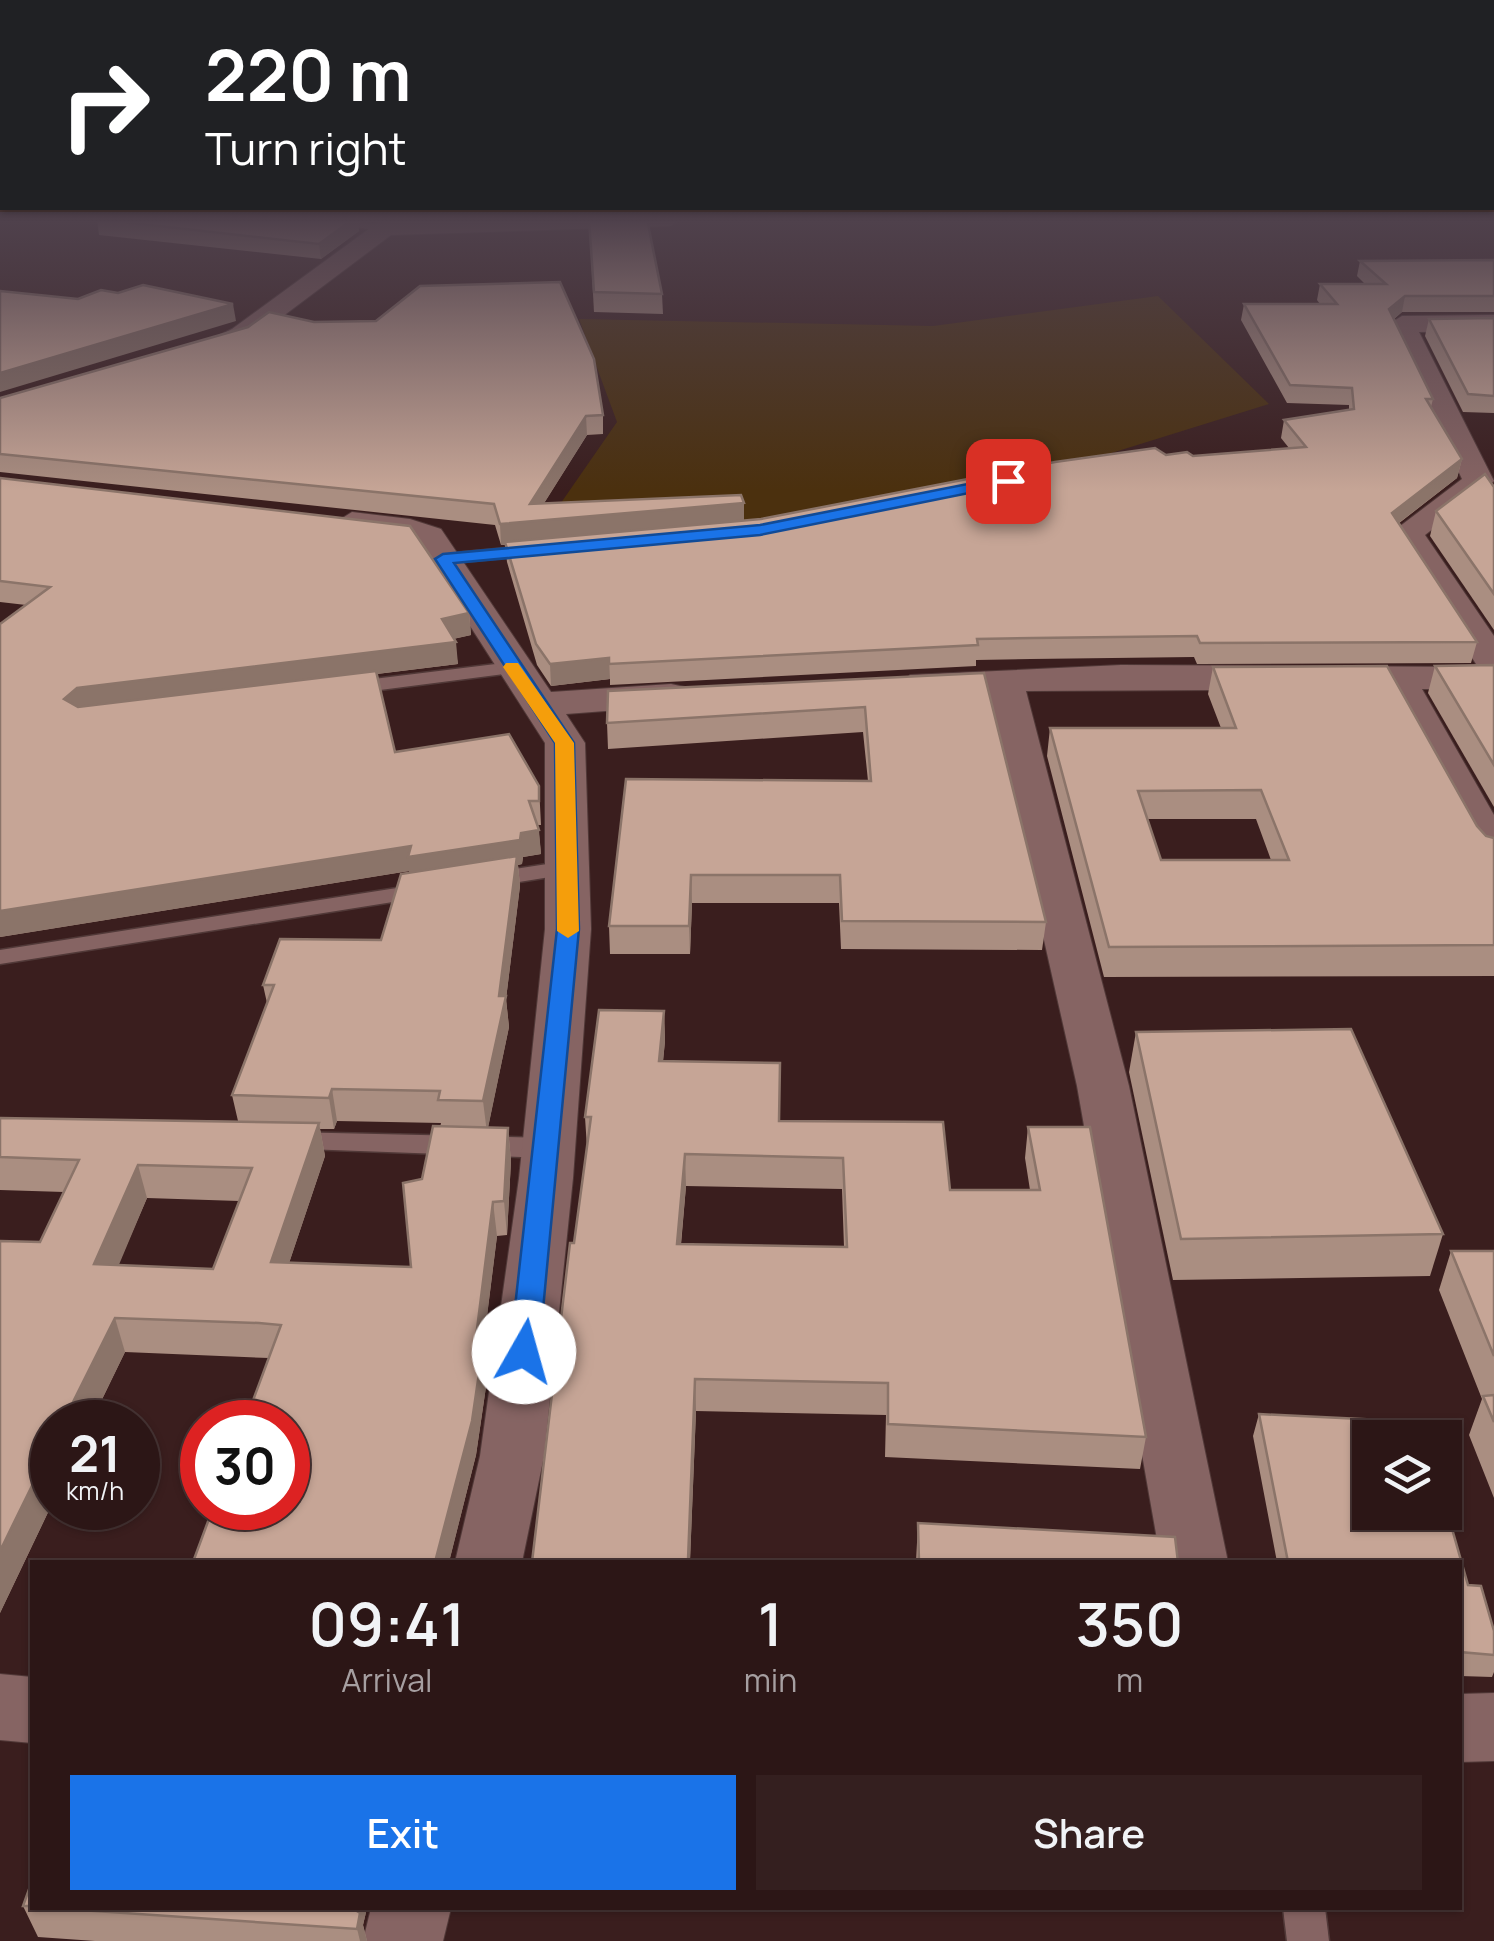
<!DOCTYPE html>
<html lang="en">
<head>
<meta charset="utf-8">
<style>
  :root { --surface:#2c1616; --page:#341f1f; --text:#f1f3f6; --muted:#a69fa1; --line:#483535; --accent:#1a73e8 }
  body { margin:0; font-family:Manrope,sans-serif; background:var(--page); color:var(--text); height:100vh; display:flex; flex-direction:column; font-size:38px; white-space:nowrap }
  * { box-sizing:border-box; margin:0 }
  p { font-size:32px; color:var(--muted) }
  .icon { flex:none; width:55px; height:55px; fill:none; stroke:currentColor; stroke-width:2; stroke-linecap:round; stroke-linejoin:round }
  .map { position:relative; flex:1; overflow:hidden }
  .details { position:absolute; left:30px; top:1560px; width:1432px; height:350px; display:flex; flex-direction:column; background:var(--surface); border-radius:0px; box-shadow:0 2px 8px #0004,0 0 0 2px var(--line) }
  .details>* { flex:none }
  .hud { position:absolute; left:0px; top:0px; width:1495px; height:210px; box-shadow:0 2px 8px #0004,0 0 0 2px var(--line); background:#202124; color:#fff; overflow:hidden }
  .controls { position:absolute; left:1352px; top:1420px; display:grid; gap:20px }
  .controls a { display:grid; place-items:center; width:110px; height:110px; border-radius:0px; background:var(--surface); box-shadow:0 2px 8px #0004,0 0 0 2px var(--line); font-size:50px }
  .speed { position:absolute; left:30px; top:1400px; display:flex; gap:20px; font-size:50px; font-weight:700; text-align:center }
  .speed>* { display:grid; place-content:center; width:130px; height:130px; border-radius:50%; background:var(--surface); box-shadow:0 2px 8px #0004,0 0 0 2px var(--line); line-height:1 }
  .speed small { font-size:25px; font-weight:400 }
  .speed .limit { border:15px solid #d22; background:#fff; color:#111 }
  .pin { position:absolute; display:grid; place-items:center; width:85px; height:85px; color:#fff; margin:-42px; border-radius:20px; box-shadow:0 5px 15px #0006 }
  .me { position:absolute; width:110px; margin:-55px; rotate:7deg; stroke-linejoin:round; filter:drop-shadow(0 0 8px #0008) }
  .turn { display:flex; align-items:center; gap:35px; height:210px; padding:0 40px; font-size:45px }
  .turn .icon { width:130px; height:130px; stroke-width:2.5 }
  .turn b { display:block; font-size:70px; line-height:85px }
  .eta { display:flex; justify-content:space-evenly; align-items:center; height:170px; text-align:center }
  .eta b { font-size:60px; font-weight:600; line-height:70px }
  .cta { display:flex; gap:20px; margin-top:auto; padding:20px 40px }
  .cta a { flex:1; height:115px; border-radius:0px; background:var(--accent); color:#fff; font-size:40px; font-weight:600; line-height:115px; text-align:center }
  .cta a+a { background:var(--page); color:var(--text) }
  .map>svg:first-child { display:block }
</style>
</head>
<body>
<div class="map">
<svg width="1494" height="1941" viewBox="0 0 1494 1941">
  <rect width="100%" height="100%" fill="#3a1e1e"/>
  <path fill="#4b300e" d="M1158,296L1269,404L1089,460L755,526L536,539L617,422L579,319L933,326Z"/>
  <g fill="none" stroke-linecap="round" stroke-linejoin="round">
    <defs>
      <g id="lane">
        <path d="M308,219H344L391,228L385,232Z"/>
        <path d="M538,545L547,550L544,554L443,564L434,559L443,554Z"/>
        <path d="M512,662L522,668L519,672L349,694L339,688L349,682Z"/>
        <path d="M567,861L575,863L579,868L575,873L488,887L476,880L488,873Z"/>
        <path d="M429,883L441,890L437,895L0,964V950Z"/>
        <path d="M288,1132L548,1138L558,1141L562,1148L558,1155L548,1158L278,1148L274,1141L278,1134Z"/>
        <path d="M1283,1908H1325L1329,1941H1287Z"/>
      </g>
      <g id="street">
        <path d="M447,219H681L670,226L391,235L250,341L215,352L202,344L232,329L377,223Z"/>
        <path d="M1494,315V331L1419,332L1494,481L1425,535L1494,636V689H1422L1494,815V866L1479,862L1472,853L1384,689L1026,691L1129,1086L1228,1562H1161L1077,1086L988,692L910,691L904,683L910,675L1121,665L1478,667L1391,533L1462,479L1389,324L1402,316Z"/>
        <path d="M352,512L410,519L441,529L551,692L671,684L685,687L690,695L685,703L671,706L566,714L585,743L591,929L573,1178L544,1456L522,1562H455L480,1456L519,1178L545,929V743L417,543L341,529L336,522Z"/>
        <path d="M0,1674L32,1677V1743L0,1740Z"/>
        <path d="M1494,1693V1761L1460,1762V1694Z"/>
        <path d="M371,1908H451L443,1941H363Z"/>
      </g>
    </defs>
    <use href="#lane" stroke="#513938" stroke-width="3"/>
    <use href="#street" stroke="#513938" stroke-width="2"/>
    <use href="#lane" fill="#866463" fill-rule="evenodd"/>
    <use href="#street" fill="#866463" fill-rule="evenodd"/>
  </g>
  <g fill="#aa8e81" fill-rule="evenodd">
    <path d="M97,219H358L359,231L321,259L99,235Z"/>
    <path d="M589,219L662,294L663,314L594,312Z"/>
    <path d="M1494,260V312H1402L1394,319L1433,399L1431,407L1462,459L1457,478L1398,524L1477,642L1471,663L1197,664L1194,657L1031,659L976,660V666L610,685V679L551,686L537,665L507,562L505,545H501L495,525L0,472V398L603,415V434L587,435L544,503H744V521L1166,455L1193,456L1289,448L1281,438L1284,420L1349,410V405L1287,403L1241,320L1244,304H1320L1317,300L1320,284H1365L1357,276L1360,261Z"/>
    <path d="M1494,318V413L1463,412L1425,336L1429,319Z"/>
    <path d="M0,478L469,613L471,635L453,639L458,664L377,674L395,752L539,786L541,825H538L541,854L523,857L522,864L518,865L520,886L506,999L509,1027L488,1127L508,1128L511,1161L507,1235L497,1236L483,1348L487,1380L476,1455L449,1562H193L269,1358L125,1352L91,1422H52V1504L0,1613V1241L40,1242L64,1192L0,1190V1118L238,1121L232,1095L267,1003L263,985L381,940L410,873L409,871L0,937V624L26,605L0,602ZM337,1121L441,1123L411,1267L289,1263L325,1156L320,1129H334ZM147,1198L239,1201L213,1269L118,1265Z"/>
    <path d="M1494,487V630L1430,536L1436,511Z"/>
    <path d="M1494,665V807L1428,693L1435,666Z"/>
    <path d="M1213,667L1477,826L1486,836L1494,838V976L1104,977L1047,756L1050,728H1221L1208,694ZM1148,819H1256L1271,860H1161Z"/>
    <path d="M984,673L1046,922L1042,950L841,949L839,903H692L690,954H610L609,926L626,779L868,781L863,732L608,749L607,723Z"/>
    <path d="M664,1011L665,1041L663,1061L779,1121L950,1190H1030L1025,1158L1028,1127L1146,1437L1140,1469L885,1457L886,1415L696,1411L690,1560L916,1562L918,1523L1178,1562H532L587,1148L585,1117ZM686,1186L842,1189L844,1247L681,1245Z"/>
    <path d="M1136,1032L1443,1234L1430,1276L1173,1280L1129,1072Z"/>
    <path d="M1451,1251H1494V1498L1469,1435L1482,1399L1439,1290Z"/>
    <path d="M1259,1414L1422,1422L1426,1438H1370V1512H1445V1504L1468,1585L1481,1586L1494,1631V1672L1492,1677L1460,1676V1562H1277L1253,1436Z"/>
    <path d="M32,1881V1908H367L363,1925L367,1941H95L38,1937L23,1906Z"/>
  </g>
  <g fill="#8b7469">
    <path d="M353,219H358L359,231L321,259L319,244Z"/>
    <path d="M1405,296L1402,312L1386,326L1389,309Z"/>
    <path d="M233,304L236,321L0,392V373Z"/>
    <path d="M586,416L587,435L533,521L744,503V523L501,545L500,524L530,504Z"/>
    <path d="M1462,459L1457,478L1387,532L1392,513Z"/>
    <path d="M469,613L471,635L444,641L442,619Z"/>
    <path d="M456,642L458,664L83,710L64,699L77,688Z"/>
    <path d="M609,658L610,679L551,686L550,664Z"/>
    <path d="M539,830L541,854L523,857L522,864L518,865L520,886L506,999L509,1027L487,1133L483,1101L411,882L409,871L0,937V911L411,846Z"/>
    <path d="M691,875L692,903L690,954L689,926Z"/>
    <path d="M664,1011L665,1041L660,1092L659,1061Z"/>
    <path d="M332,1089L337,1121L334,1129L329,1098Z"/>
    <path d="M319,1123L325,1156L278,1296L271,1262Z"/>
    <path d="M508,1128L511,1161L507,1235L504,1201Z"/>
    <path d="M685,1154L686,1186L678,1276L677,1244Z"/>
    <path d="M138,1165L147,1198L105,1298L94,1264Z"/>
    <path d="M493,1202L497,1236L483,1348L487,1380L476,1455L449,1562H435L475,1345Z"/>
    <path d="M115,1318L125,1352L91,1422H63Z"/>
    <path d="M695,1379L696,1411L690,1562H688Z"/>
    <path d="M52,1445V1504L0,1613V1551Z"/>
    <path d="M352,1908H367L363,1925L367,1941H360Z"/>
  </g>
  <g fill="#c6a596" stroke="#8b7469" stroke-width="2.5" fill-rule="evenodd">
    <path d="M97,219H353L319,244Z"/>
    <path d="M589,219H647L662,294L594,292Z"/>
    <path d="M1494,260V296H1405L1389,309L1433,399H1426L1462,459L1392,513L1477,642L1200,643L1197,636L1034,638L977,639L978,645L609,664V658L550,664L536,644L505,542L761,519L1055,462L1155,448L1166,455L1187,452L1193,456L1306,447L1284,420L1354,409L1352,388L1290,385L1244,304H1337L1320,284H1386L1360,261Z"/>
    <path d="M560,282L594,359L603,415L586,416L530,504L741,495L744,503L500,524L494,504L0,454V398L248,327L269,312L314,322L376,321L420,286Z"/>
    <path d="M143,285L233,304L0,373V291L78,299L101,290L118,293Z"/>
    <path d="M1494,318V396L1468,394L1429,319Z"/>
    <path d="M1485,474L1494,487V594L1436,511Z"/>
    <path d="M0,478L410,526L469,613L442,619L456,642L77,688L64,699L78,707L376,671L395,752L509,734L539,786V801H529L539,830L521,833L520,840L408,857L411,846L0,911V624L50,587L0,581Z"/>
    <path d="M1494,665V765L1435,666Z"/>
    <path d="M1387,666L1477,826L1486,836L1494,838V945L1109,947L1050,728H1236L1213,667ZM1261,790L1289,860H1161L1138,791Z"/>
    <path d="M984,673L1046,922L842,921L840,875H691L689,926H609L626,779L871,781L865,707L607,723L608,691Z"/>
    <path d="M517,856L499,996H506L483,1101L438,1100L440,1091L332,1089L329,1098L232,1095L274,985H263L280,939L381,940L401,874Z"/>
    <path d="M599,1010L664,1011L659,1061L780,1063L779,1121L943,1122L950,1190H1040L1028,1127H1090L1146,1437L888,1424V1383L695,1379L688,1560L919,1562L918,1523L1175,1537L1178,1562H532L570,1243H574L591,1117H585ZM685,1154L843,1158L847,1247L677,1244Z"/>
    <path d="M1351,1029L1443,1234L1181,1239L1136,1032Z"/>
    <path d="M0,1118L319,1123L271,1262L411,1267L403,1183L422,1179L433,1126L508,1128L504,1201L493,1202L475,1345L483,1346L472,1421L435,1562H193L213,1508H288V1422H245L281,1325L259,1323L115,1318L63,1422H52V1445L0,1551V1241L40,1242L79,1160L0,1157ZM138,1165L252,1168L213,1269L94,1264Z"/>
    <path d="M1451,1251H1494V1356Z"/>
    <path d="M1494,1395V1422L1483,1396Z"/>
    <path d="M1259,1414L1422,1422L1426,1438H1370V1512H1445V1504L1468,1585L1481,1586L1494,1631V1655L1460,1652V1562H1288Z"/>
    <path d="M32,1881V1906H23Z"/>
    <path d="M51,1908H352L360,1913L357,1929Z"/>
  </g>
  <linearGradient id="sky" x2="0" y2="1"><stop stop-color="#201010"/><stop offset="0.45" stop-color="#4f414c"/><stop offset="1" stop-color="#4f414c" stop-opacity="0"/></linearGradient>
  <rect width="1494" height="491" fill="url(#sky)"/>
  <path fill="#1a73e8" stroke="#114b97" stroke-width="2.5" d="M1008,476L1016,481L1014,484L760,535L454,563L574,743L579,929L539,1352L534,1359H514L510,1352L557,929L555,743L435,559L443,554L760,525Z"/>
  <path fill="#f59e0b" d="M506,663H518L574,743L579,931L568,938L557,931L555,743L503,667Z"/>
</svg>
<div class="controls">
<a><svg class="icon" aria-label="layers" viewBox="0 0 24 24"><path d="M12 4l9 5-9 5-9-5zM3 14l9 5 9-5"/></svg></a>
</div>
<div class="speed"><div>21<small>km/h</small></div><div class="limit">30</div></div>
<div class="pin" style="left:1008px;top:481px;background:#d93025"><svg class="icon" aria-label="arrive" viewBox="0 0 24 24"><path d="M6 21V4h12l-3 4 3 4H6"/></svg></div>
<svg class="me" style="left:524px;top:1352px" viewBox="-20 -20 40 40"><circle r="19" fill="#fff"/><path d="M0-13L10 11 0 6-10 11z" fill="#1a73e8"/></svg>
<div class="hud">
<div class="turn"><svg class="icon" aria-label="right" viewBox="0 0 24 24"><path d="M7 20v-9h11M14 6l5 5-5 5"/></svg><div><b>220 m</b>Turn right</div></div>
</div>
<section class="details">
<div class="eta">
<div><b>09:41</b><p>Arrival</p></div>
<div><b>1</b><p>min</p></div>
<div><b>350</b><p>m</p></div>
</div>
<div class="cta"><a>Exit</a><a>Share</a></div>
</section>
</div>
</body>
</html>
